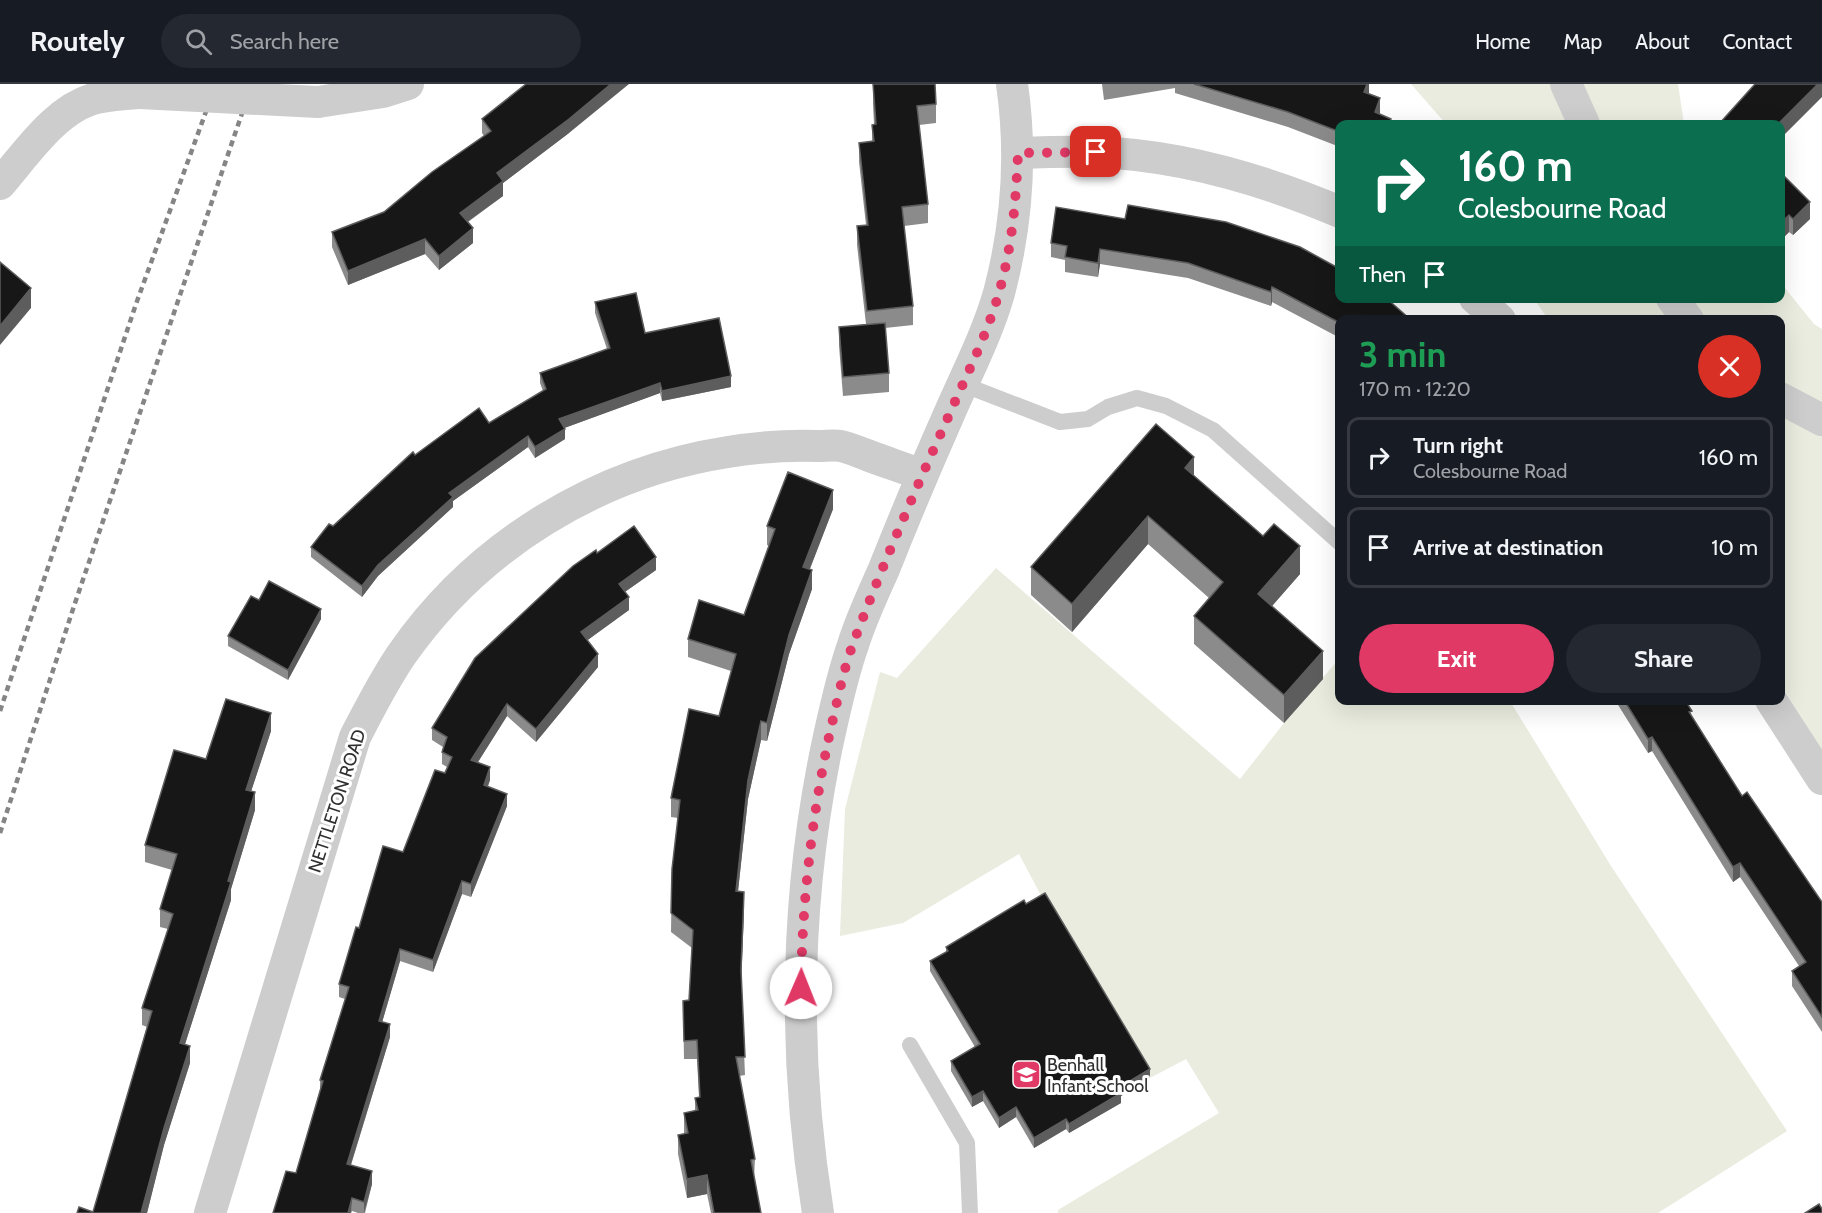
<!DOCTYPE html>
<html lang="en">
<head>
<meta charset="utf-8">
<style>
  :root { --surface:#171b24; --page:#242831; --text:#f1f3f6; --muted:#9ea1a6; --line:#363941; --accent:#e03966 }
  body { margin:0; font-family:Cabin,sans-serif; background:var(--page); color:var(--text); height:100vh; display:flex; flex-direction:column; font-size:22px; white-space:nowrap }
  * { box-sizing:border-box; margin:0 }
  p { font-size:20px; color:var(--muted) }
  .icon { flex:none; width:33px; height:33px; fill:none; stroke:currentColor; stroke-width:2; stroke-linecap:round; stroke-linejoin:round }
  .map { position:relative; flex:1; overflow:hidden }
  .drawer { position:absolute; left:1335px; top:231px; width:450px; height:390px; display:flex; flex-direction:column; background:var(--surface); border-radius:12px; box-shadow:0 6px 24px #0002 }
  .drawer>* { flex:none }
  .top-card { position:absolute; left:1335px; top:36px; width:450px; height:183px; border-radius:12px; box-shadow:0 6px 24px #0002; background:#0b6e4f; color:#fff; overflow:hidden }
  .pin { position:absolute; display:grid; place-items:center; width:51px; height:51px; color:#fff; margin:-26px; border-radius:12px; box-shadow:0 3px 9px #0006 }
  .me { position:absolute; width:66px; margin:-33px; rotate:1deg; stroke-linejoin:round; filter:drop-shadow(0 0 4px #0008) }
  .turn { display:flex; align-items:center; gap:21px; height:126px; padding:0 24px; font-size:27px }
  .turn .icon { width:78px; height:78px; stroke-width:2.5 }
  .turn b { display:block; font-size:42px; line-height:51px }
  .then { display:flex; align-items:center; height:57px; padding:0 24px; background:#0003; gap:12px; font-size:22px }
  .round { display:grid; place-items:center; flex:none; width:63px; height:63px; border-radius:32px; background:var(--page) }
  .head { display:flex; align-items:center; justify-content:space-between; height:102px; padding:0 24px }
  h1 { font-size:36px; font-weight:700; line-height:45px; color:#1e9e55 }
  .cta { display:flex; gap:12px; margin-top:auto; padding:12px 24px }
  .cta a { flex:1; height:69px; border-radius:36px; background:var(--accent); color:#fff; font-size:24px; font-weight:700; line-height:69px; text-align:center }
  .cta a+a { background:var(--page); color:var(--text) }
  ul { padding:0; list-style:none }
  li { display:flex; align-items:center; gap:18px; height:81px; margin:0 12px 9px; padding:0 12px; border:3px solid var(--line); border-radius:12px }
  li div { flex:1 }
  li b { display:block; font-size:22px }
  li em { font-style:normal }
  header { display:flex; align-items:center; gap:36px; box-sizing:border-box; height:84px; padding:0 30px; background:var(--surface); border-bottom:2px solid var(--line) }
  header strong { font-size:28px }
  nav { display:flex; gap:33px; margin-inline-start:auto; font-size:21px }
  .search { width:420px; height:54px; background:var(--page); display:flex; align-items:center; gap:15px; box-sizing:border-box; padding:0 21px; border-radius:33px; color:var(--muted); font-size:22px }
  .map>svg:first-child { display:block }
</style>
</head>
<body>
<header>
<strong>Routely</strong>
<div class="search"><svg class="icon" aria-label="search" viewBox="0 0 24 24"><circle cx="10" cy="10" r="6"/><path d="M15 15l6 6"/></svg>Search here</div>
<nav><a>Home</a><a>Map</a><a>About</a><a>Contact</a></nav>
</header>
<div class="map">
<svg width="1822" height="1129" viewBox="0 0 1822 1129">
  <rect width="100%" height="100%" fill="#fff"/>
  <g fill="#e9ecde">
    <path d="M1411,0H1678L1684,40H1446Z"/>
    <path d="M1781,199L1814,240L1822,245V667L1781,601L1780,236L1548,235L1534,215L1780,214Z"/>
    <path d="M996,484L1240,695L1284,639L1339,575L1340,616L1510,617L1611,782L1787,1047L1658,1129H1058V1126L1219,1029L1186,975L1150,994L1045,819L1019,770L903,839L840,852L845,725L880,588L897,594Z"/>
  </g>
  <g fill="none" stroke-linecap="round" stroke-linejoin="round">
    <g stroke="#cdcdcd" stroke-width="16">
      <path d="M962,300L1060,338L1088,335L1108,323L1137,314L1166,322L1213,346L1340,459"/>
      <path d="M910,961L967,1059L970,1129"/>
    </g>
    <g stroke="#cdcdcd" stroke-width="32">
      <path d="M1566,0L1584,40"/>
      <path d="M318,18L383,8L408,0"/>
      <path d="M1018,69C1044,68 1070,67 1096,68C1181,71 1262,95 1340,128"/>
      <path d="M0,100C26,70 57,23 97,14C111,11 126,10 140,9"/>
      <path d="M1475,214L1500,236"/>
      <path d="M1672,214L1688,236"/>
      <path d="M1780,314L1822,336"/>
      <path d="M1771,616L1822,695"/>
      <path d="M210,1129L355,653C370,624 384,596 402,570C478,461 598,388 728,368C758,363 788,361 818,362C826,362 834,361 841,362C850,364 858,368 867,371C885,378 904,384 922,391"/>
      <path d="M818,1129C793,973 795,812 828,657C835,625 842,592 853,561C861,535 873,510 884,485C905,432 927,380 950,328C967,289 987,251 999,209C1017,141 1022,70 1012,0"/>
    </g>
    <g stroke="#858585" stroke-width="4.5" stroke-dasharray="6 4.5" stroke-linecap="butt">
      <path d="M0,627L136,220L216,0"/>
      <path d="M0,749L74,522L252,0"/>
    </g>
    <path stroke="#cdcdcd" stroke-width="32" d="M140,9L318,18"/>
  </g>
  <g fill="#8b8b8b">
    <path d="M873,0L936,20V39L919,41L928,120V139L904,142L913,222V241L885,244L889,289V308L843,312L839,262V243L866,240L857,161V142L866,141L859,78V59L872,57V41L874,40L873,20Z"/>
    <path d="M1102,0H1369V10L1380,29V30L1391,40H1340V63L1288,43L1175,9V4L1104,16Z"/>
    <path d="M482,35L569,49L503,99V112L468,138L473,159L439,186L425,170L348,201L332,163V148L384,128L484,52L482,49Z"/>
    <path d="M1780,88L1810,135L1793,151L1789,148L1784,153L1780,150Z"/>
    <path d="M1128,121L1340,236V254L1272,218L1271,222L1188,194L1100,180L1098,193L1065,188V176L1051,173V159L1125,135Z"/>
    <path d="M595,218L731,303L662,317L660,309L564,344L565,355L535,374L528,363L453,417V423L378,492L362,513L311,473V463L333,442L415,371L489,339L543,307L540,299V289L607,265L595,229Z"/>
    <path d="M1194,392L1300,490L1272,522L1323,595L1284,639L1194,560V532L1209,514L1148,460L1072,548L1031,511V483Z"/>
    <path d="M833,425L810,485L812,505L789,570L767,657L761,656L748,715L738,807L744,826L741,895L745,991L739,992L755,1075L754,1094L761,1129H711L707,1110L687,1114L678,1070V1051L684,1050V1029L695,1027V1014L699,1013L697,975H684L683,917L689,916L692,864L671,848L672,785L678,734L671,733V714L719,632L731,587L688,573V555L744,531L769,462L767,461V442Z"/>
    <path d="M597,469L656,486L625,508L629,526L587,556L598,583L536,658L507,632L478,678L490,696L488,702L507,722L471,813L462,810L433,888L400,877L382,938L390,953L351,1081L372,1100L365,1129H358L352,1127L351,1129H273L296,1089L320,1006V996L345,915L339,913V900L359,844L403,768L447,683L442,680V668L443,663L432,656V644Z"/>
    <path d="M259,516L321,535L288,596L228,562V552Z"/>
    <path d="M1615,616H1685L1692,632L1742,712L1822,818V948L1792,902V887L1799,882L1740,793L1733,798L1652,667L1648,669Z"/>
    <path d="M271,647L251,707L255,726L231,805V816L185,960L190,979L164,1061L147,1129H77L93,1128L147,943L142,941V924L168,845L160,843V825L172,786L145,778V761L206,675Z"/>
    <path d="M946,863L1150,994L1121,1012V1019L1069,1049L1066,1045L1034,1064L1016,1033L999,1044L983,1017L972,1023L951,987V977L975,963L930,887V877L946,868Z"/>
  </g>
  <g fill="#5d5d5d">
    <path d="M611,0H629L569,49L503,99V112L460,143V129L497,89Z"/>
    <path d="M1367,0H1369V10L1364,8Z"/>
    <path d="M1818,0H1822V13L1780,55V40H1778Z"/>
    <path d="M1380,14V29L1376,40L1375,28Z"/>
    <path d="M1810,118V135L1793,151V135Z"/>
    <path d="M1789,131V148L1784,153V136Z"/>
    <path d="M473,144V159L439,186V172Z"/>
    <path d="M425,155V170L348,201V187Z"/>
    <path d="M1100,165V180L1098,193V179Z"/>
    <path d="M1272,203V218L1271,222V208Z"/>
    <path d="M31,204V224L0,261V242Z"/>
    <path d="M731,292V303L662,317V307Z"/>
    <path d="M660,299V309L559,346V335Z"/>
    <path d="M565,345V355L535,374V363Z"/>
    <path d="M528,352V363L453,417V423L378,492L362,513V502L378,481L449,409Z"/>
    <path d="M1194,373V401L1185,384Z"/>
    <path d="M833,406V425L803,502V483Z"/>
    <path d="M1148,432V460L1072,548V520Z"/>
    <path d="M1300,462V490L1258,538V510Z"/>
    <path d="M656,473V486L619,512V500Z"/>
    <path d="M812,486V505L789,570L767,657V639L789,551Z"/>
    <path d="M629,513V526L581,561V548Z"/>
    <path d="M321,525V535L288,596V586Z"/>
    <path d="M1323,567V595L1284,639V611Z"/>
    <path d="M598,570V583L536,658V645Z"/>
    <path d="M507,620V632L471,689V676Z"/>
    <path d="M271,629V647L246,723V706Z"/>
    <path d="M761,637V656L748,715L736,826V807L748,696Z"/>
    <path d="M1652,653V667L1648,669V655Z"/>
    <path d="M490,683V696L484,713V701Z"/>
    <path d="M255,708V726L231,805V816L180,976V959Z"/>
    <path d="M507,710V722L471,813V800Z"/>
    <path d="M1740,779V793L1733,798V783Z"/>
    <path d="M462,797V810L433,888V876Z"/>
    <path d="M744,808V826L741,905V886Z"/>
    <path d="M400,865V877L379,949V937Z"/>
    <path d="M390,940V953L347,1093V1080Z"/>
    <path d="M190,962V979L164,1061L147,1129H141L164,1044Z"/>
    <path d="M1150,985V994L1121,1012V1019L1069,1049V1040L1118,1004Z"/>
    <path d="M983,1007V1017L972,1023V1013Z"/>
    <path d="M1016,1023V1033L999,1044V1034Z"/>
    <path d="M1066,1035V1045L1034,1064V1054Z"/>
    <path d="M372,1087V1100L364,1129V1118Z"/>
    <path d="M707,1091V1110L687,1114V1095Z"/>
    <path d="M352,1114L351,1129H348Z"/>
  </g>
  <g fill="#171717" stroke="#5d5d5d" stroke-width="1.5">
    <path d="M526,0H611L569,35L497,89L503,97L460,129L473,144L439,172L425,155L348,187L332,148L384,128L432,88L491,47L482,35Z"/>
    <path d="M873,0H935L936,20L917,22L928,120L902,123L913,222L867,227L857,142L868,141L859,59L874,57L872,41L876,40Z"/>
    <path d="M1194,0H1367L1364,8L1380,14L1375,28L1391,35L1389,40H1340V48L1288,28Z"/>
    <path d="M1755,0H1818L1778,40H1719Z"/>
    <path d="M1780,88L1810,118L1793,135L1789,131L1784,136L1780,133Z"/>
    <path d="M1128,121L1226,138L1300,163L1340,185V214H1386L1411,236H1340V239L1272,203L1271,208L1188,179L1100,165L1098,179L1065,173L1067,162L1051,159L1056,123L1125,135Z"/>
    <path d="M0,178L31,204L0,242Z"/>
    <path d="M636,209L645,249L719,234L731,292L662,307L660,299L559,335L565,345L535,363L528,352L449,409L453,413L378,481L362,502L311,463L329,440L333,442L413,368L415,371L479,324L489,339L546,305L540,289L610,264L595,218Z"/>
    <path d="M885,239L889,289L843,293L839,243Z"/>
    <path d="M1156,340L1194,373L1185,384L1263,452L1274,440L1300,462L1258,510L1323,567L1284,611L1194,532L1223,498L1148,432L1072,520L1031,483Z"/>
    <path d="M788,388L833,406L803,483L812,486L789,551L767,639L761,637L748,696L736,807L744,808L741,886L745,973H736L755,1075L751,1076L761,1129H714L707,1091L687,1095L678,1051L688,1049L684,1029L698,1026L695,1014L700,1013L697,956L684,957L683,917L689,916L693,846L671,829L672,785L680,716L671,714L689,625L719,632L736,570L688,555L699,516L744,531L775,445L767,442Z"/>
    <path d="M634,442L656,473L619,500L629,513L581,548L598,570L536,645L507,620L471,676L490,683L484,701L507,710L471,800L462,797L433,876L400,865L379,937L390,940L347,1080L372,1087L364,1118L352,1114L348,1129H273L286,1087L296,1089L323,997L320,996L349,903L339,900L356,843L359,844L383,762L403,768L435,686L445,689L452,673L442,668L447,653L432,644L475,574L573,482L596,466L597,469Z"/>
    <path d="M269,497L321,525L288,586L228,552L251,512L259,516Z"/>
    <path d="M226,615L271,629L246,706L255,708L228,797L231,798L180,959L190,962L164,1044L141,1129H77L79,1123L93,1128L152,927L142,924L173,830L160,825L177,770L145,761L174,666L206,675Z"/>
    <path d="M1624,616H1685L1692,627L1689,628L1742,712L1747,708L1822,818V933L1792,887L1806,878L1740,779L1733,783L1652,653L1648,655Z"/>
    <path d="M1045,809L1150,985L1118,1004L1121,1009L1069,1040L1066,1035L1034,1054L1016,1023L999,1034L983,1007L972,1013L951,977L980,960L930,877L948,867L946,863L1024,816L1026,820Z"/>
    <path d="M1819,1120L1822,1125V1129H1805Z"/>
  </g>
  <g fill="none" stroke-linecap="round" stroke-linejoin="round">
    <path stroke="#e03966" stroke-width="10" stroke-dasharray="0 18" d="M801,904C802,818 812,732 830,648C837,619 843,587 853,560C881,485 913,411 946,338C964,296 985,256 998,212C1012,165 1016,117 1018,69L1096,68"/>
  </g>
  <defs>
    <symbol id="school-square" viewBox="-11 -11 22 22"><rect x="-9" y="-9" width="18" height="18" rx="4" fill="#e03966" stroke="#fff"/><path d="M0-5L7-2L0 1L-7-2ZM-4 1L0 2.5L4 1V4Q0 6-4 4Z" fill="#fff"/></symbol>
  </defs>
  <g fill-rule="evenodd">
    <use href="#school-square" x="1010" y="974" width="33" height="33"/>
  </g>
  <g text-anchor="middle" stroke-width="6" stroke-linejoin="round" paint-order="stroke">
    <g font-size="18" fill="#303030" stroke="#fff">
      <text transform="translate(337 717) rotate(-72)" y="6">NETTLETON ROAD</text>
    </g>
    <g font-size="18" fill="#303030" stroke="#fff" text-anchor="start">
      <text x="1047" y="987">Benhall<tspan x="1047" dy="21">Infant School</tspan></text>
    </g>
  </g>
</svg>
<div class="pin" style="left:1096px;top:68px;background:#d93025"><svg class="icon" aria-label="arrive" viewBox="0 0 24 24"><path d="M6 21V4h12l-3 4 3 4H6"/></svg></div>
<svg class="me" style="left:801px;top:904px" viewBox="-20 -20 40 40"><circle r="19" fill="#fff"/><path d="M0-13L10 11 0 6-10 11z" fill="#e03966"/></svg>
<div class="top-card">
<div class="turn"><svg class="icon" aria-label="right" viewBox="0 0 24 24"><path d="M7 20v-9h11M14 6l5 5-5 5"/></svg><div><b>160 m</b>Colesbourne Road</div></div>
<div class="then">Then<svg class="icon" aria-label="arrive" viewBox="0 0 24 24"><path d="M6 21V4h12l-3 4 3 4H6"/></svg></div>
</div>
<section class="drawer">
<div class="head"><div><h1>3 min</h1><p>170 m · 12:20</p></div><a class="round" style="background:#d93025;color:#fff"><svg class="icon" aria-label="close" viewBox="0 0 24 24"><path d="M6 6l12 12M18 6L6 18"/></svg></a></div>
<ul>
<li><svg class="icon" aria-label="right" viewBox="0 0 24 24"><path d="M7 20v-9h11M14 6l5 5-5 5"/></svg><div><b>Turn right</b><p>Colesbourne Road</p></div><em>160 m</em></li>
<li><svg class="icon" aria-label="arrive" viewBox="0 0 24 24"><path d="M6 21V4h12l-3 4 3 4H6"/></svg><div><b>Arrive at destination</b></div><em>10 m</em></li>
</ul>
<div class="cta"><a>Exit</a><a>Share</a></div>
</section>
</div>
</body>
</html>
